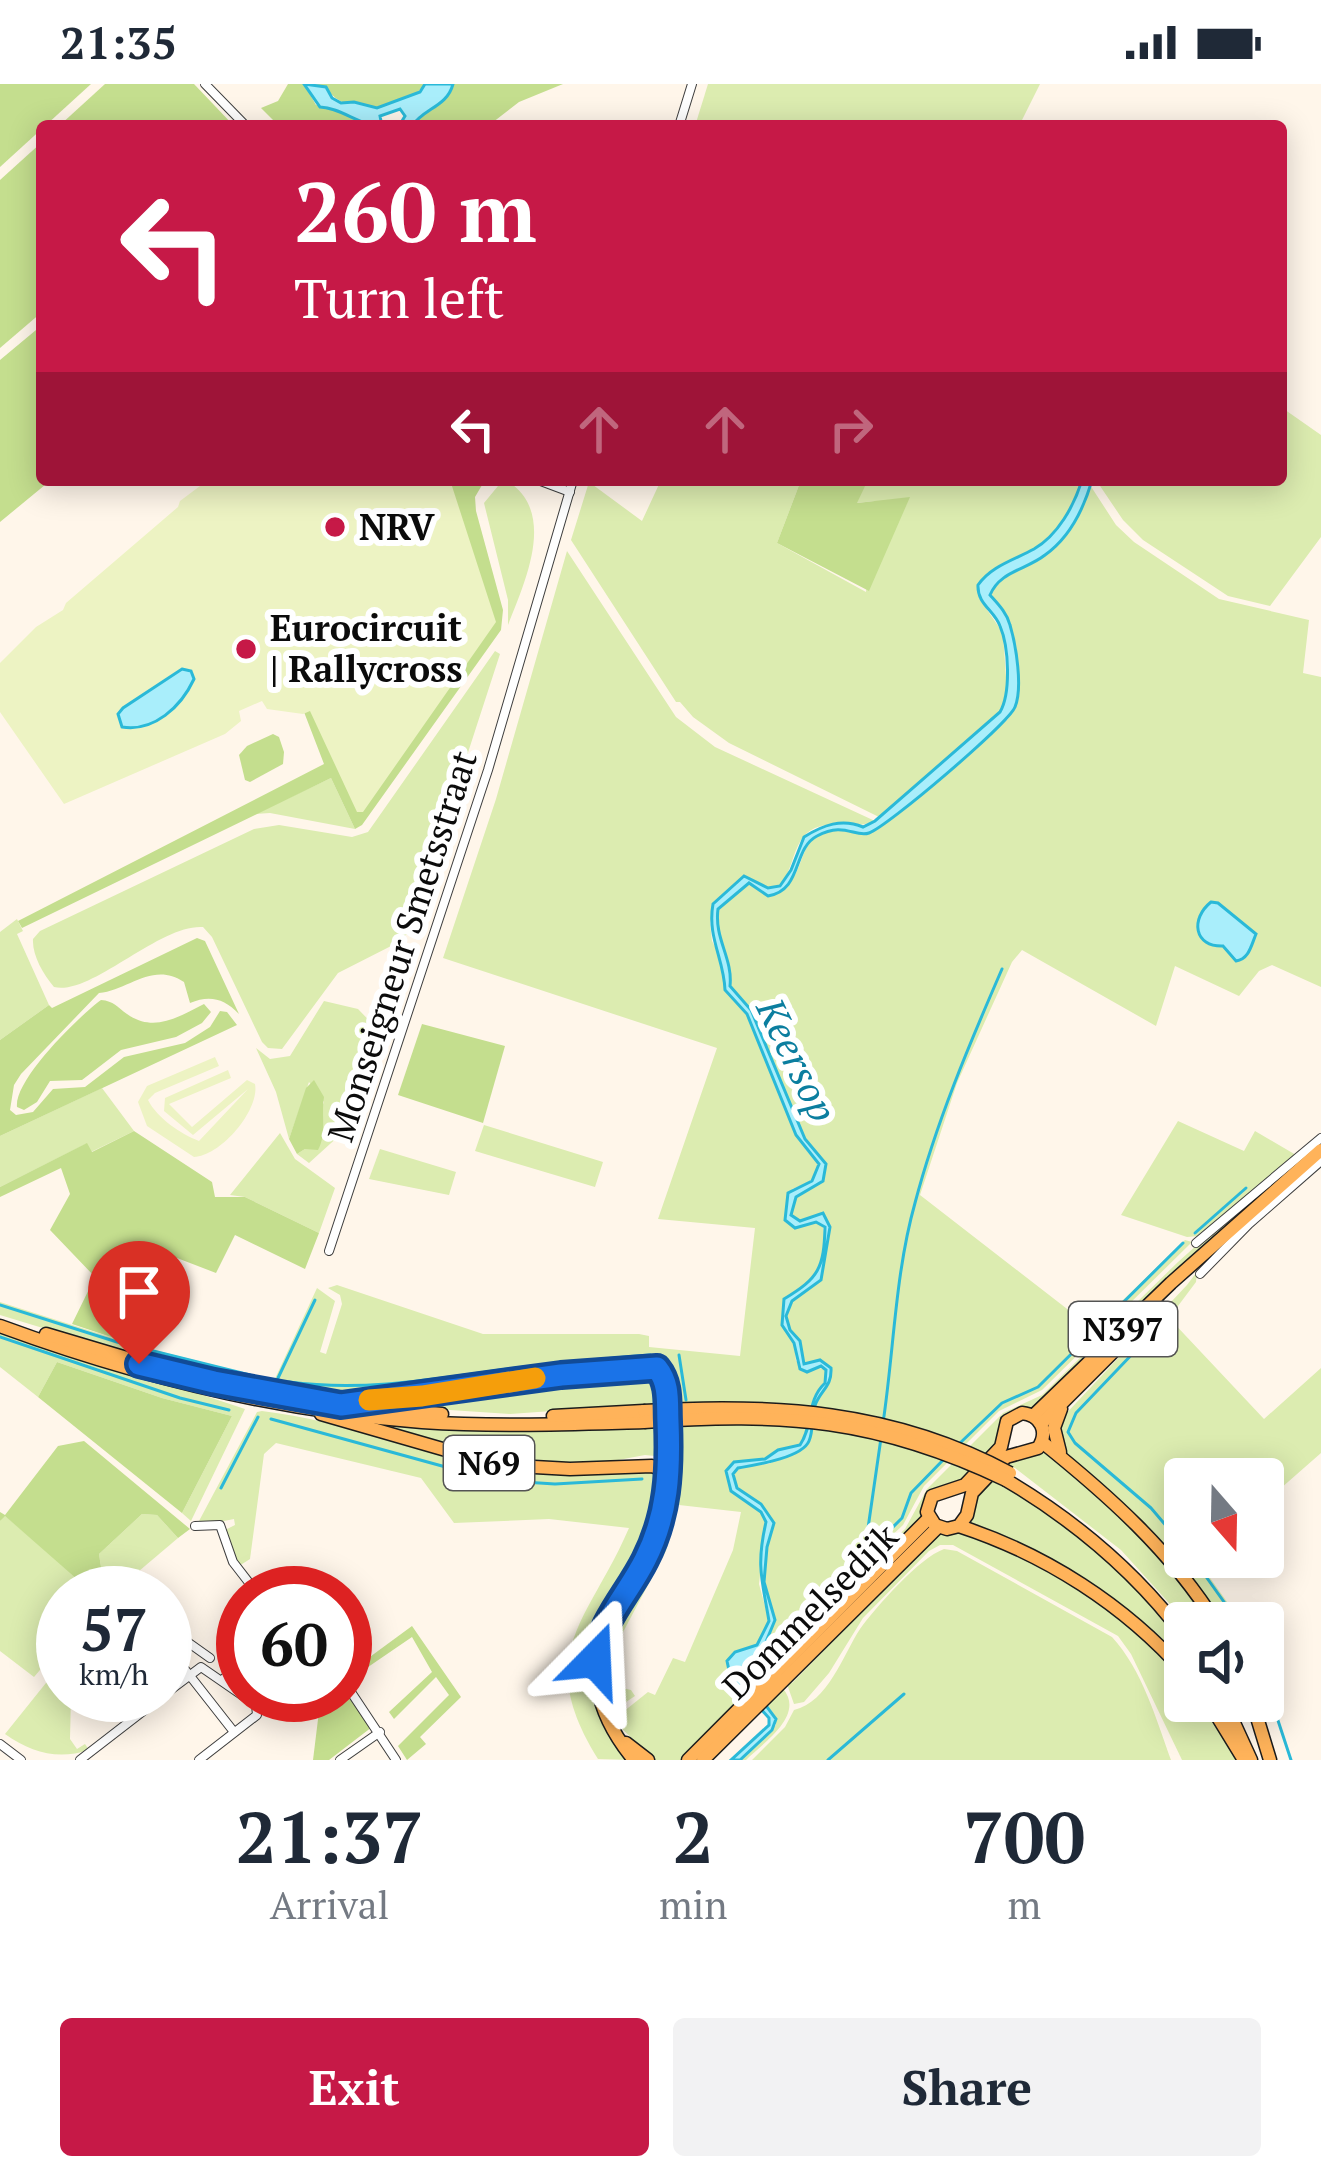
<!DOCTYPE html>
<html lang="en">
<head>
<meta charset="utf-8">
<style>
  :root { --surface:#fff; --page:#f2f2f3; --text:#1f2937; --muted:#747a83; --accent:#c61947 }
  body { margin:0; font-family:"PT Serif",serif; background:var(--page); color:var(--text); height:100vh; display:flex; flex-direction:column; font-size:45px; white-space:nowrap }
  * { box-sizing:border-box; margin:0 }
  p { font-size:39px; color:var(--muted) }
  .icon { flex:none; width:66px; height:66px; fill:none; stroke:currentColor; stroke-width:2; stroke-linecap:round; stroke-linejoin:round }
  .map { position:relative; height:1676px; overflow:hidden }
  .sheet { display:flex; flex-direction:column; background:var(--surface); flex:1 }
  .sheet>* { flex:none }
  .guide { position:absolute; left:36px; top:36px; width:1251px; height:366px; border-radius:12px; box-shadow:0 6px 30px #0003; background:#c61947; color:#fff; overflow:hidden }
  .needle { width:78px; rotate:160deg }
  .tools { position:absolute; left:1164px; top:1374px; display:grid; gap:24px }
  .tools a { display:grid; place-items:center; width:120px; height:120px; border-radius:12px; background:var(--surface); box-shadow:0 6px 30px #0003; font-size:60px }
  .speed { position:absolute; left:36px; top:1482px; display:flex; gap:24px; font-size:60px; font-weight:700; text-align:center }
  .speed>* { display:grid; place-content:center; width:156px; height:156px; border-radius:50%; background:var(--surface); box-shadow:0 6px 30px #0003; line-height:1 }
  .speed small { font-size:30px; font-weight:400 }
  .speed .limit { border:18px solid #d22; background:#fff; color:#111 }
  .pin { position:absolute; display:grid; place-items:center; width:102px; height:102px; color:#fff; margin:-123px -51px; border-radius:50% 50% 50% 0; rotate:-45deg; box-shadow:0 0 12px #0007 }
  .pin .icon { rotate:45deg }
  .me { position:absolute; width:132px; margin:-66px; rotate:21deg; stroke-linejoin:round; filter:drop-shadow(0 0 9px #0008) }
  .turn { display:flex; align-items:center; gap:42px; height:252px; padding:0 60px; font-size:54px }
  .turn .icon { width:156px; height:156px; stroke-width:2.5 }
  .turn b { display:block; font-size:84px; line-height:102px }
  .lanes { display:flex; align-items:center; height:114px; padding:0 60px; background:#0003; justify-content:center; gap:60px; direction:ltr }
  .lanes .off { opacity:.35 }
  .eta { display:flex; justify-content:space-evenly; align-items:center; height:204px; text-align:center }
  .eta b { font-size:72px; font-weight:800; line-height:84px }
  .primary-button { display:flex; gap:24px; margin-top:auto; padding:24px 60px }
  .primary-button a { flex:1; height:138px; border-radius:12px; background:var(--accent); color:#fff; font-size:48px; font-weight:800; line-height:138px; text-align:center }
  .primary-button a+a { background:var(--page); color:var(--text) }
  .status { display:flex; justify-content:space-between; align-items:center; height:84px; padding:0 60px; background:var(--surface); direction:ltr }
  .status svg { height:33px; fill:currentColor }
  .map>svg:first-child { display:block }
</style>
</head>
<body>
<div class="status"><b>21:35</b><svg viewBox="0 0 49 12"><path d="M0 12V9h3v3zM5 12V6h3v6zM10 12V3h3v9zM15 12V0h3v12zM26 1h20v11H26zM47 4h2v5h-2z"/></svg></div>
<div class="map">
<svg width="1321" height="1676" viewBox="0 0 1321 1676">
  <rect width="100%" height="100%" fill="#fff6ea"/>
  <g fill="#dcecb0">
    <path d="M708,0H1040L1019,42H695Z"/>
    <path d="M1281,323L1321,351V453L1270,522L1228,512L1143,456L1123,436L1096,396H1281Z"/>
    <path d="M661,396H801L777,459L866,508L875,417L856,419L868,396H1082L1073,421L1055,447L1034,465L1005,479L979,514L1003,549L1007,608L1000,628L879,733L729,659L693,633L680,618H676L571,456L589,398L642,437Z"/>
    <path d="M513,401C555,434 524,500 508,541V516L484,419L498,402Z"/>
    <path d="M1090,401L1116,441L1134,458L1219,515L1309,536L1303,589L1321,593V903L1272,881L1259,887L1239,912L1175,882L1156,942L1022,866L1012,878L957,999L920,1111L1093,1245L1185,1156L1192,1158L1042,1306L999,1327L924,1402L903,1441L766,1570L764,1580C771,1591 783,1601 788,1613C797,1637 761,1661 746,1676H740L776,1641L774,1630L741,1588L760,1574L775,1536L764,1498L767,1463L774,1439L761,1420L737,1404L733,1390L743,1382L769,1380L810,1355L816,1317L829,1300L831,1284L820,1276L804,1280L786,1232L792,1217L821,1196L830,1143L820,1129L804,1137L796,1136L791,1131L796,1112L823,1097L826,1080L805,1055L751,926L730,902C733,872 711,852 719,821L749,799L768,812C820,801 781,727 865,750L873,747L925,708L1008,635L1018,612L1012,550L1004,528L990,511C1000,488 1024,486 1043,473C1066,457 1083,427 1090,401Z"/>
    <path d="M567,467L676,633L715,663L875,737C854,748 819,729 801,756C792,771 791,788 780,802L768,804L745,792L716,816L710,839L712,857L724,880V902L747,930L760,956L806,1066L819,1080L812,1097L792,1105L785,1136L822,1139C829,1168 820,1199 790,1210L782,1241L794,1259L796,1277L826,1286L825,1299C806,1317 814,1340 800,1361L778,1366L765,1375L734,1378L726,1387L731,1407L761,1428L766,1438L759,1500L769,1537L757,1561L735,1568L727,1578L730,1591L749,1611L685,1676H654L613,1636L648,1608L655,1611L673,1574L685,1578L733,1466L741,1428L679,1421L666,1467L613,1567L612,1592L618,1603L631,1606L635,1612L626,1618H609L600,1586L604,1557L658,1460L672,1305L664,1284L654,1280C613,1283 572,1287 532,1292C470,1299 322,1330 273,1299L317,1204L335,1217L320,1268L326,1270L342,1220L340,1211L328,1204L337,1201L483,1250H639L649,1252V1263L740,1272L755,1144L658,1135L717,964L443,874L496,715Z"/>
    <path d="M495,567L500,570L410,847L397,859L338,889L282,965L268,964L262,958L212,853L203,843C159,840 91,912 54,903C43,890 32,871 33,855L40,847L254,745L279,741L352,753L368,748Z"/>
    <path d="M331,694L355,745L270,729L255,730Z"/>
    <path d="M17,835L23,847L17,850L49,921L0,956V848Z"/>
    <path d="M324,917L358,925L386,954L353,1050H341L309,1079L297,1070L305,1065L324,1018L309,998L289,1055L276,1008L256,964L270,975L290,972Z"/>
    <path d="M102,1004L134,1047L91,1068L86,1060L0,1103V1052Z"/>
    <path d="M1178,1037L1244,1067L1255,1047L1296,1071L1199,1152L1187,1153L1121,1131Z"/>
    <path d="M484,1041L603,1078L595,1103L475,1067Z"/>
    <path d="M280,1049L295,1075L335,1104L319,1149L245,1113L230,1111Z"/>
    <path d="M1321,1058L1032,1326H1017L983,1379L955,1401L931,1407L923,1433L775,1582L792,1599L939,1449L963,1447L1052,1487L1106,1519L1185,1592V1617H1205L1241,1676H1182L1131,1570L1118,1552L953,1461H940L929,1467L863,1534L829,1589L804,1618L794,1620L788,1603L768,1579L771,1571L905,1445L927,1405L1003,1329L1042,1311L1178,1178L1245,1118Z"/>
    <path d="M380,1065L456,1088L449,1111L369,1095Z"/>
    <path d="M1321,1072L1197,1188L1196,1198L1169,1234L1264,1335L1321,1284V1369L1263,1420V1395H1185V1473H1202L1198,1477L1242,1539H1219L1182,1486L1137,1433L1068,1372L1060,1361V1336L1187,1201L1208,1173Z"/>
    <path d="M0,1218L135,1261L252,1291L249,1297L230,1295L115,1266L0,1231Z"/>
    <path d="M0,1244L245,1325L191,1437L182,1429L232,1332L162,1314L57,1278L38,1313L0,1283Z"/>
    <path d="M601,1289L656,1291L662,1309L665,1373L645,1371L597,1380L502,1377L326,1329L651,1345L650,1320L510,1330L360,1320Z"/>
    <path d="M262,1327C346,1337 424,1371 506,1386C552,1395 600,1388 646,1385L657,1391C664,1410 659,1429 652,1446C613,1545 546,1571 631,1676L598,1675C532,1569 589,1537 629,1444L549,1435L454,1439L421,1394L276,1359L264,1370L250,1475L239,1482L225,1446L235,1441L234,1435L204,1441L199,1437L257,1328Z"/>
    <path d="M1044,1365L1160,1467L1213,1539H1187L1121,1466L1015,1384L1010,1383L1001,1401C1070,1425 1138,1502 1185,1558V1585L1125,1527L969,1437C974,1414 991,1382 1016,1373C1027,1369 1033,1372 1044,1365Z"/>
    <path d="M142,1430L157,1431L178,1454L113,1509H105L99,1470Z"/>
    <path d="M4,1431L96,1509H63V1559L34,1593L0,1567V1437Z"/>
    <path d="M944,1465L957,1467L1112,1553C1143,1587 1156,1635 1171,1676H752L785,1643L794,1626C828,1618 843,1571 860,1545C876,1523 919,1474 944,1465Z"/>
    <path d="M62,1579L63,1611H71L70,1655L77,1665L85,1660L89,1666C58,1676 32,1669 5,1650Z"/>
  </g>
  <g fill="#c4de8e">
    <path d="M0,0H91L0,83Z"/>
    <path d="M105,0H194L234,42H59Z"/>
    <path d="M288,0H304L316,21L335,25L369,42H279L261,24L278,17Z"/>
    <path d="M314,0H425C405,28 343,34 326,3Z"/>
    <path d="M453,0H563L519,18L488,42H412Z"/>
    <path d="M42,58V228L0,264V96Z"/>
    <path d="M42,241V396H51L0,438V276Z"/>
    <path d="M448,396L462,399L485,396L475,413L476,427L503,526L501,546L362,741L355,745L331,694L22,844L18,837L324,680L304,628Z"/>
    <path d="M801,396H868L857,419L910,413L869,507L777,459Z"/>
    <path d="M273,650L279,653L284,668L283,680L250,698L245,696L239,671L247,662Z"/>
    <path d="M197,854L205,857L239,930C224,914 209,911 190,919L184,898C153,877 129,906 99,909L21,990L14,1001L10,1026L16,1031L33,1028L53,1005L85,1003L124,973L185,959L210,943L220,927L227,928L237,941L0,1052V956L49,921L52,924Z"/>
    <path d="M101,916C114,917 117,923 127,930C154,949 178,933 204,920L211,928L202,939L176,953L121,966L82,996L50,997L37,1018L24,1026L17,1023C14,996 78,933 101,916Z"/>
    <path d="M422,940L505,962L483,1039L398,1011Z"/>
    <path d="M314,996L324,1013C321,1032 327,1050 318,1066L305,1065L297,1070L289,1055L306,1004Z"/>
    <path d="M134,1047L212,1098L215,1113H245L319,1149L305,1185L235,1151L216,1189L177,1174L135,1261L72,1240L95,1193L50,1146L70,1110L61,1084L0,1113V1103L87,1059L92,1068Z"/>
    <path d="M57,1278L162,1314L232,1332L182,1429L38,1313Z"/>
    <path d="M84,1357L190,1445L178,1454L157,1431L142,1430L99,1470L105,1509L86,1503L5,1432L0,1437V1428L5,1431L58,1362Z"/>
    <path d="M412,1542L461,1613L420,1653L426,1660L407,1676L398,1662L449,1611L436,1593L394,1635L389,1628L432,1588L412,1553L352,1594L348,1589Z"/>
    <path d="M345,1606L372,1643L329,1676H313L321,1611H345Z"/>
  </g>
  <g fill="#edf3c3">
    <path d="M208,396H450L496,538L363,728H357L310,627L303,630L267,625L262,617L239,627L241,637L225,650L64,720L0,628V579L36,543L63,526L66,519L178,423L180,417Z"/>
    <path d="M215,973L219,982L155,1009L148,1016C157,1034 181,1050 199,1057L248,1005L193,1051L164,1027L165,1014L228,986L231,994L169,1020L192,1043L247,996L255,1000C260,1026 221,1072 194,1073L147,1042L138,1018L147,1002Z"/>
  </g>
  <g fill="#a9eefb" stroke="#2ab9d8" stroke-width="3">
    <path d="M304,0L326,3L332,14L341,19L354,18L377,24L420,8L425,0H453C447,23 424,24 412,42H399L405,32L400,25L380,32L382,42C360,42 342,24 320,23Z"/>
    <path d="M1082,396H1092C1084,424 1069,454 1045,471C1026,486 1000,487 990,511C998,520 1007,529 1010,541C1016,561 1023,604 1015,623C1008,640 887,743 869,749C855,754 844,737 817,752C792,765 803,806 768,812L749,799L718,825C714,855 733,874 730,902L751,926L805,1055L826,1080L823,1097L796,1113L791,1131L800,1137L823,1129L830,1143L821,1196L792,1217L786,1232L790,1246L800,1257L804,1280L820,1276L831,1284C832,1302 822,1305 816,1319C811,1330 814,1346 809,1357C802,1374 755,1381 738,1384L733,1390L737,1404L761,1420L774,1439L767,1463L764,1498L775,1536L758,1577L741,1588L776,1635L772,1646L740,1676H731L769,1641V1634L730,1591L727,1577L735,1568L757,1561L769,1537C762,1495 756,1482 766,1438L761,1428L731,1407L726,1387L734,1378L765,1375L778,1366L800,1361C814,1340 806,1317 825,1299L826,1286L821,1282L807,1288L800,1285L794,1259L782,1241L784,1215C819,1194 824,1184 825,1143L816,1138L795,1144L785,1136L788,1109L812,1097L819,1080L796,1051L747,930L725,906C724,875 707,853 713,820L744,792L768,804L780,802L791,786L804,753C823,741 842,734 863,743L875,737L1000,628C1011,609 1009,563 1000,542C994,526 977,520 978,501C991,482 1014,476 1034,465C1058,451 1074,422 1082,396Z"/>
    <path d="M182,585L191,587L194,595C181,623 154,648 122,643L118,630L123,624Z"/>
    <path d="M1211,818L1218,819L1256,850C1251,862 1249,875 1236,877L1223,862C1194,863 1190,835 1211,818Z"/>
  </g>
  <g fill="none" stroke-linecap="round" stroke-linejoin="round">
    <g stroke="#2ab9d8" stroke-width="3">
      <path d="M1195,1149L1246,1104"/>
      <path d="M0,1221L117,1258L250,1291"/>
      <path d="M1159,1242L1076,1329L1068,1348L1075,1359L1151,1424L1185,1464"/>
      <path d="M0,1253L180,1314L229,1326"/>
      <path d="M679,1271L686,1316"/>
      <path d="M278,1294L315,1216"/>
      <path d="M289,1298C359,1307 423,1297 493,1287C545,1280 598,1275 650,1271"/>
      <path d="M271,1335L493,1396L555,1400L642,1395"/>
      <path d="M883,1339C894,1266 895,1190 915,1119C936,1039 969,961 1002,885"/>
      <path d="M881,1354L864,1472L902,1434L911,1409L945,1374"/>
      <path d="M960,1359L1002,1319L1038,1303L1183,1159"/>
      <path d="M221,1404L258,1333"/>
      <path d="M1192,1473L1239,1539"/>
      <path d="M1263,1591L1291,1676"/>
      <path d="M828,1676L904,1610"/>
    </g>
    <defs>
      <g id="minor">
        <path d="M205,0L246,42"/>
        <path d="M679,42L692,0"/>
        <path d="M538,396L570,408"/>
        <path d="M1196,1159L1321,1054"/>
        <path d="M329,1167L488,686L573,396"/>
        <path d="M1200,1190L1249,1140L1321,1077"/>
        <path d="M195,1442L220,1441L233,1478L257,1509"/>
        <path d="M165,1542L210,1574"/>
        <path d="M165,1560L234,1648"/>
        <path d="M222,1596L243,1578"/>
        <path d="M345,1599L396,1676"/>
        <path d="M165,1610L201,1583L256,1621L257,1631L199,1676"/>
        <path d="M0,1660L21,1676"/>
        <path d="M80,1676L164,1611"/>
        <path d="M340,1676L380,1648"/>
      </g>
      <g id="primary">
        <path d="M0,1242C136,1292 277,1327 422,1338C496,1343 570,1340 644,1338"/>
        <path d="M46,1250L177,1289L293,1313"/>
        <path d="M341,1321L601,1286L660,1287C671,1306 667,1329 669,1350C671,1388 668,1424 653,1459C643,1483 628,1502 615,1523C581,1577 596,1630 634,1676"/>
        <path d="M361,1323L442,1330"/>
        <path d="M1022,1329C1041,1331 1049,1348 1038,1364L1006,1373L972,1409L967,1431L959,1442L947,1445L935,1441L927,1428L932,1412L965,1401L1001,1363L1007,1337Z"/>
        <path d="M321,1330L498,1381L570,1385L652,1382L660,1385L667,1400"/>
        <path d="M553,1332L644,1327"/>
        <path d="M1033,1332L1171,1199L1321,1066"/>
        <path d="M1041,1340L1159,1222"/>
        <path d="M1042,1358C1108,1411 1171,1467 1216,1539"/>
        <path d="M1060,1368L1054,1344L1061,1325"/>
        <path d="M1006,1396C1077,1438 1136,1488 1185,1553"/>
        <path d="M959,1442C1045,1470 1125,1521 1185,1589"/>
        <path d="M1208,1617L1244,1676"/>
        <path d="M1224,1617L1251,1676"/>
        <path d="M1252,1617L1270,1676"/>
        <path d="M626,1659L648,1676"/>
        <path d="M688,1676L929,1434"/>
        <path d="M703,1676L938,1443"/>
      </g>
    </defs>
    <use href="#minor" stroke="#3e3e3e" stroke-width="10"/>
    <use href="#primary" stroke="#1c1c1c" stroke-width="15"/>
    <use href="#minor" stroke="#fff" stroke-width="8"/>
    <use href="#primary" stroke="#ffb35a" stroke-width="12"/>
    <defs>
      <g id="primary-bridge">
        <path d="M644,1327C773,1319 893,1326 1010,1389"/>
        <path d="M644,1338C784,1328 878,1335 1006,1396"/>
      </g>
    </defs>
    <use href="#primary-bridge" stroke="#1c1c1c" stroke-width="15" stroke-linecap="butt"/>
    <use href="#primary-bridge" stroke="#ffb35a" stroke-width="12"/>
  </g>
  <g fill="none" stroke-linecap="round" stroke-linejoin="round">
    <defs>
      <path id="route" d="M139,1280L214,1298L341,1321L561,1291L657,1284C670,1300 667,1319 668,1338C670,1387 668,1431 645,1476C628,1510 601,1536 595,1576"/>
    </defs>
    <use href="#route" stroke="#114b97" stroke-width="30"/>
    <use href="#route" stroke="#1a73e8" stroke-width="21"/>
    <path stroke="#f59e0b" stroke-width="21" d="M369,1316L422,1312L535,1294"/>
  </g>
  <g fill="#c61947" stroke="#fff" stroke-width="4.5">
    <circle cx="335" cy="443" r="12"/>
    <circle cx="246" cy="565" r="12"/>
  </g>
  <g text-anchor="middle" stroke-width="12" stroke-linejoin="round" paint-order="stroke">
    <g fill="#fff" stroke="#545454" stroke-width="3">
      <rect x="1069" y="1218" width="108" height="54" rx="9"/>
      <rect x="444" y="1352" width="90" height="54" rx="9"/>
    </g>
    <g font-size="33" font-weight="bold" fill="#0b0b0b">
      <text x="1123" y="1257">N397</text>
      <text x="489" y="1391">N69</text>
    </g>
    <g font-size="36" font-weight="bold" fill="#0b0b0b" stroke="#fff" text-anchor="start">
      <text x="359" y="456">NRV</text>
      <text x="270" y="557">Eurocircuit<tspan x="270" dy="41">| Rallycross</tspan></text>
    </g>
    <g font-size="36" fill="#0b0b0b" stroke="#fff">
      <text transform="translate(402 862) rotate(-72)" y="13">Monseigneur Smetsstraat</text>
      <text transform="translate(810 1527) rotate(-45)" y="13">Dommelsedijk</text>
    </g>
    <g font-size="39" font-style="italic" fill="#0b7e9f" stroke="#fff">
      <text transform="translate(797 976) rotate(64)" y="14">Keersop</text>
    </g>
  </g>
</svg>
<div class="tools">
<a><svg class="needle" viewBox="-14 -14 28 28"><path d="M0-13l5 13h-10z" fill="#e53935"/><path d="M0 13l5-13h-10z" fill="#747a83"/></svg></a>
<a><svg class="icon" aria-label="sound" viewBox="0 0 24 24"><path d="M4 9h4l5-4v14l-5-4H4zM17 9q2 3 0 6"/></svg></a>
</div>
<div class="speed"><div>57<small>km/h</small></div><div class="limit">60</div></div>
<div class="pin" style="left:139px;top:1280px;background:#d93025"><svg class="icon" aria-label="arrive" viewBox="0 0 24 24"><path d="M6 21V4h12l-3 4 3 4H6"/></svg></div>
<svg class="me" style="left:595px;top:1576px" viewBox="-20 -20 40 40"><path d="M0-17L14 15 0 8-14 15z" fill="#1a73e8" stroke="#fff" stroke-width="4"/></svg>
<div class="guide">
<div class="turn"><svg class="icon" aria-label="left" viewBox="0 0 24 24"><path d="M17 20v-9H6M10 6l-5 5 5 5"/></svg><div><b>260 m</b>Turn left</div></div>
<div class="lanes"><svg class="icon" aria-label="left" viewBox="0 0 24 24"><path d="M17 20v-9H6M10 6l-5 5 5 5"/></svg><svg class="icon off" aria-label="ahead" viewBox="0 0 24 24"><path d="M12 20V5M6 11l6-6 6 6"/></svg><svg class="icon off" aria-label="ahead" viewBox="0 0 24 24"><path d="M12 20V5M6 11l6-6 6 6"/></svg><svg class="icon off" aria-label="right" viewBox="0 0 24 24"><path d="M7 20v-9h11M14 6l5 5-5 5"/></svg></div>
</div>
</div>
<section class="sheet">
<div class="eta">
<div><b>21:37</b><p>Arrival</p></div>
<div><b>2</b><p>min</p></div>
<div><b>700</b><p>m</p></div>
</div>
<div class="primary-button"><a>Exit</a><a>Share</a></div>
</section>
</body>
</html>
